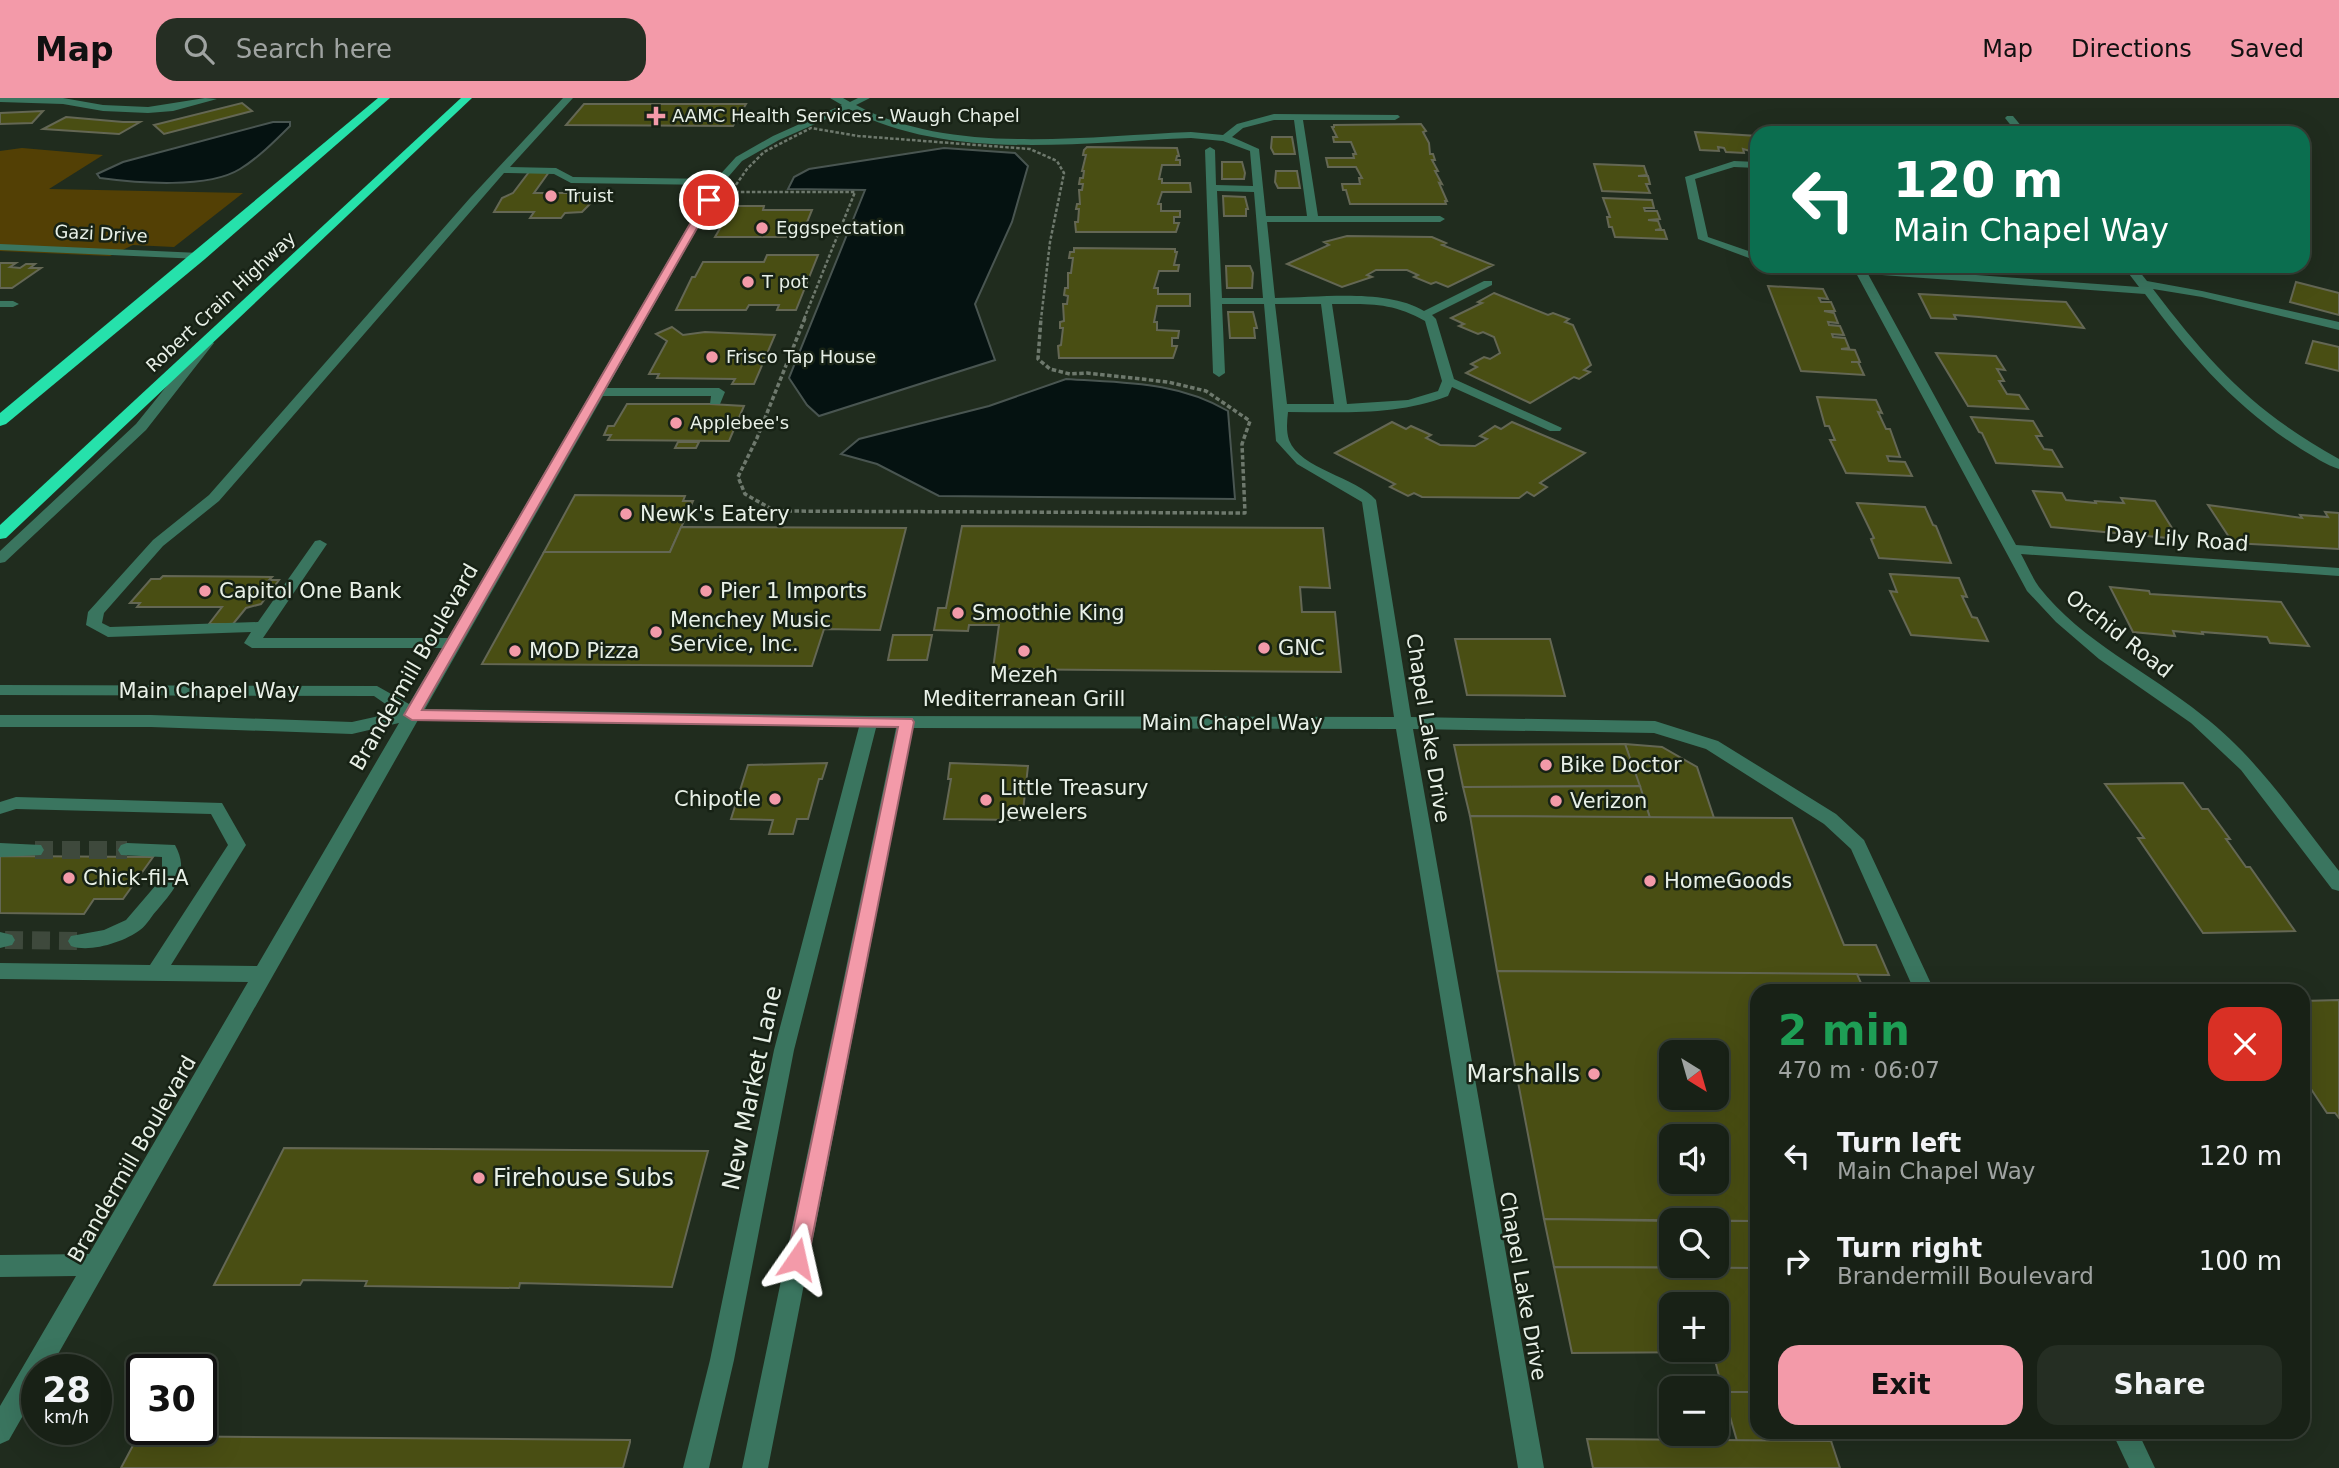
<!DOCTYPE html>
<html lang="en">
<head>
<meta charset="utf-8">
<style>
  :root { --surface:#182116; --page:#252e23; --text:#f1f3f6; --muted:#9fa3a1; --line:#363e35; --accent:#f39aa9 }
  body { margin:0; font-family:"DejaVu Sans",sans-serif; background:var(--page); color:var(--text); height:100vh; display:flex; flex-direction:column; font-size:26px; white-space:nowrap }
  * { box-sizing:border-box; margin:0 }
  p { font-size:23px; color:var(--muted) }
  .icon { flex:none; width:38px; height:38px; fill:none; stroke:currentColor; stroke-width:2; stroke-linecap:round; stroke-linejoin:round }
  .map { position:relative; flex:1; overflow:hidden }
  .panel { position:absolute; left:1750px; top:886px; width:560px; height:455px; display:flex; flex-direction:column; background:var(--surface); border-radius:21px; box-shadow:0 7px 28px #0002,0 0 0 2px var(--line) }
  .panel>* { flex:none }
  .banner { position:absolute; left:1750px; top:28px; width:560px; height:147px; border-radius:21px; box-shadow:0 7px 28px #0002,0 0 0 2px var(--line); background:#0b6e4f; color:#fff; overflow:hidden }
  .needle { width:46px; rotate:143deg }
  .fabs { position:absolute; left:1659px; top:942px; display:grid; gap:14px }
  .fabs a { display:grid; place-items:center; width:70px; height:70px; border-radius:14px; background:var(--surface); box-shadow:0 7px 28px #0002,0 0 0 2px var(--line); font-size:35px }
  .speed { position:absolute; left:21px; top:1256px; display:flex; gap:14px; font-size:35px; font-weight:700; text-align:center }
  .speed>* { display:grid; place-content:center; width:91px; height:91px; border-radius:50%; background:var(--surface); box-shadow:0 7px 28px #0002,0 0 0 2px var(--line); line-height:1 }
  .speed small { font-size:18px; font-weight:400 }
  .speed .limit { border:4px solid #111; border-radius:10px; background:#fff; color:#111 }
  .pin { position:absolute; display:grid; place-items:center; width:60px; height:60px; color:#fff; margin:-30px; border:4px solid #fff; border-radius:50%; box-shadow:0 2px 7px #0007 }
  .me { position:absolute; width:77px; margin:-38px; rotate:11deg; stroke-linejoin:round; filter:drop-shadow(0 0 5px #0008) }
  .turn { display:flex; align-items:center; gap:24px; height:147px; padding:0 28px; font-size:32px }
  .turn .icon { width:91px; height:91px; stroke-width:2.5 }
  .turn b { display:block; font-size:49px; line-height:60px }
  .round { display:grid; place-items:center; flex:none; width:74px; height:74px; border-radius:21px; background:var(--page) }
  .headline { display:flex; align-items:center; justify-content:space-between; height:119px; padding:0 28px }
  h1 { font-size:42px; font-weight:800; line-height:52px; color:#1e9e55 }
  .primary-button { display:flex; gap:14px; margin-top:auto; padding:14px 28px }
  .primary-button a { flex:1; height:80px; border-radius:21px; background:var(--accent); color:#111; font-size:28px; font-weight:800; line-height:80px; text-align:center }
  .primary-button a+a { background:var(--page); color:var(--text) }
  ul { padding:0; list-style:none }
  li { display:flex; align-items:center; gap:21px; height:105px; padding:0 28px }
  li div { flex:1 }
  li b { display:block; font-size:26px }
  li em { font-style:normal }
  header { display:flex; align-items:center; gap:42px; box-sizing:border-box; height:98px; padding:0 35px; background:var(--accent); color:#111 }
  header strong { font-size:33px }
  nav { display:flex; gap:38px; margin-inline-start:auto; font-size:24px }
  .search { width:490px; height:63px; background:var(--page); display:flex; align-items:center; gap:18px; box-sizing:border-box; padding:0 24px; border-radius:21px; color:var(--muted); font-size:26px }
  .map>svg:first-child { display:block }
</style>
</head>
<body>
<header>
<strong>Map</strong>
<div class="search"><svg class="icon" aria-label="search" viewBox="0 0 24 24"><circle cx="10" cy="10" r="6"/><path d="M15 15l6 6"/></svg>Search here</div>
<nav><a>Map</a><a>Directions</a><a>Saved</a></nav>
</header>
<div class="map">
<svg width="2339" height="1370" viewBox="0 0 2339 1370">
  <rect width="100%" height="100%" fill="#202c1e"/>
  <path fill="#534005" d="M22,50L103,57L49,91L243,95L174,149L133,147L110,158L0,153V53Z"/>
  <g fill="#051211" stroke="#495551" stroke-width="2">
    <path d="M273,24H290V28C275,43 258,60 240,71C208,91 137,85 100,80L97,76L123,64Z"/>
    <path d="M944,50L1015,55L1028,68L1012,124L975,206L995,262L819,318L807,307L789,280L865,92L788,91L794,79L809,71Z"/>
    <path d="M1066,281C1124,285 1177,283 1228,313L1235,401L939,398L877,366L841,356L859,341L989,308Z"/>
  </g>
  <g fill="#494e13" stroke="#646754" stroke-width="2" fill-rule="evenodd">
    <path d="M242,5L252,13L164,36L154,27Z"/>
    <path d="M584,6H746L733,28L566,27Z"/>
    <path d="M43,13L32,25L0,26V15Z"/>
    <path d="M66,19L123,24H140L119,36L43,31Z"/>
    <path d="M1421,26L1426,33L1423,34L1429,45L1430,56H1433L1435,62H1432L1438,73H1435L1442,86L1439,85L1447,103H1445L1446,106H1350L1346,92H1343L1342,86H1360L1359,80H1362L1356,69H1328L1326,60H1354L1353,56H1356L1351,44H1334L1333,39H1337L1332,29H1334V27Z"/>
    <path d="M1695,34L1757,38V55L1743,51L1744,55L1726,54L1724,50L1718,49L1719,53L1700,52Z"/>
    <path d="M1272,39H1292L1295,56H1274L1271,50Z"/>
    <path d="M1087,49L1177,50L1179,58H1177L1176,62H1180V67H1162L1159,81H1162V85H1190L1191,94H1162L1158,106H1161V113H1180V119H1174V125H1179L1176,134H1076L1075,124H1078L1079,111H1076L1077,106H1080L1079,92H1082L1083,86H1079L1080,80H1083L1084,73H1082L1086,57H1083L1084,52Z"/>
    <path d="M1222,64H1242L1245,75L1244,81H1222Z"/>
    <path d="M1594,66L1644,68L1647,77L1638,78H1648L1650,86H1646L1650,95L1602,93Z"/>
    <path d="M1276,73H1297L1300,90H1278L1275,84Z"/>
    <path d="M529,74H549L534,95H595L592,101H595L582,114L565,115L561,120H530L534,114H494L502,100L513,95Z"/>
    <path d="M1223,98L1245,99L1248,111H1246V118H1224Z"/>
    <path d="M1603,100L1652,102L1654,110H1644L1645,113H1657L1660,121L1648,122L1658,123L1661,131L1655,132H1664L1667,141L1615,139L1612,129H1609L1607,119H1610Z"/>
    <path d="M733,108H764L763,112H812L801,139H715Z"/>
    <path d="M1347,138L1432,139L1446,145L1442,147L1493,167L1448,189L1436,184L1431,186L1414,179L1418,177L1407,172H1376L1367,177L1372,179L1342,189L1287,166L1329,147L1324,144Z"/>
    <path d="M1074,150L1175,151V154H1177L1174,167H1179L1178,173H1159L1154,190H1158V196H1190V208H1157L1154,224H1157V232L1179,233L1178,240H1172V248H1177L1173,260H1059L1058,248L1061,247L1063,230H1060V224L1064,223L1063,206H1067L1068,198L1064,197L1065,190H1068V175H1071L1073,160H1069L1070,154H1074Z"/>
    <path d="M767,157H818L796,212H777L779,207H749L746,212H676L692,179H695L703,164H764Z"/>
    <path d="M0,165H16L10,169L20,170L26,166H35L30,170H41L12,190H0Z"/>
    <path d="M1226,168H1250L1253,175L1252,190H1227Z"/>
    <path d="M2296,184L2339,195V217L2290,204Z"/>
    <path d="M1768,188L1823,191L1828,201L1819,200L1821,204H1831L1835,213H1824L1834,215L1838,225L1828,224L1829,227L1840,228L1844,237L1832,236L1833,239L1845,240L1849,250L1841,251L1855,252L1860,264H1851H1858L1864,277L1801,273Z"/>
    <path d="M1494,195L1548,217L1553,215L1569,221L1565,224L1573,227L1591,267L1584,272L1590,274L1579,281L1574,279L1530,305L1466,275L1477,269L1471,266L1484,259L1490,261L1500,255L1494,239L1483,234L1478,236L1459,228L1464,226L1451,220L1482,205L1478,204Z"/>
    <path d="M1919,196L2066,204L2084,230L1979,219L1954,217L1956,221L1931,220Z"/>
    <path d="M1228,214H1253L1257,230H1254L1255,240H1230Z"/>
    <path d="M672,229L683,237L705,234L775,237L754,286H732L735,281L657,280L659,276H649L667,243L656,236Z"/>
    <path d="M2313,243L2339,249V273L2306,265Z"/>
    <path d="M1936,255L1996,258L2005,272L1997,271L2004,283H1999L2007,296L2019,297L2028,311L1968,308Z"/>
    <path d="M1817,299L1876,302L1882,315L1878,314L1886,331H1890L1900,359L1887,358L1889,363L1905,364L1912,378L1846,375L1830,342H1835L1829,328H1825Z"/>
    <path d="M627,306H710L744,308L729,343L608,342L611,337H604L608,328H614Z"/>
    <path d="M1971,319L2033,323L2042,338H2036L2044,351L2052,352L2062,369L1996,365L1982,335L1979,334Z"/>
    <path d="M1392,324L1406,331L1411,328L1431,337L1426,340L1440,347L1475,348L1487,341L1480,338L1495,328L1501,331L1512,324L1585,355L1540,385L1547,389L1534,398L1527,394L1519,400L1422,399L1414,395L1408,398L1390,389L1395,386L1335,355Z"/>
    <path d="M678,344H699L696,350H675Z"/>
    <path d="M2033,393L2062,395L2066,402L2096,405L2095,403L2124,405L2121,400L2155,403L2179,441L2051,429Z"/>
    <path d="M575,397L685,398L683,403H693L670,454H544Z"/>
    <path d="M1857,405L1925,409L1933,427L1936,428L1951,465L1879,460L1871,441L1874,440Z"/>
    <path d="M2208,407L2302,420L2300,417L2328,419L2325,414L2339,415V451L2233,445Z"/>
    <path d="M962,428L1323,430L1330,490L1300,489L1302,514H1335L1341,574L993,571L999,527H969L968,533L934,532L938,510H946Z"/>
    <path d="M681,429L906,430L880,532L824,531L812,568L482,566L544,454H670Z"/>
    <path d="M1890,476L1959,480L1967,499L1962,498L1972,519L1977,520L1988,543L1911,537L1890,493L1897,494Z"/>
    <path d="M163,478L272,479L269,482H279L261,506L246,510L233,526H209L222,509H137L140,505H130L151,481H160Z"/>
    <path d="M2110,489L2149,493L2150,496L2281,504L2309,548L2270,545L2267,539L2202,534L2203,536L2173,533L2175,538L2133,534Z"/>
    <path d="M893,537H932L927,562H888Z"/>
    <path d="M1455,541H1550L1565,598L1467,597Z"/>
    <path d="M1625,646L1662,649L1697,669L1714,720H1650Z"/>
    <path d="M1625,646L1640,688L1463,689L1454,647Z"/>
    <path d="M827,665L822,681H819L808,721H797L793,736H769L773,722L731,721L748,667Z"/>
    <path d="M950,665L1028,668L1022,722L944,721L951,681H948Z"/>
    <path d="M2183,685L2202,711H2208L2230,741H2226L2246,769H2250L2295,833L2203,835L2138,740H2144L2105,686Z"/>
    <path d="M1640,688L1650,720L1470,718L1463,689Z"/>
    <path d="M1470,718L1792,720L1844,847H1876L1889,877L1497,873Z"/>
    <path d="M0,758L153,759L123,801H94L84,816L0,815Z"/>
    <path d="M1497,873L1857,876L1864,892H1757V1123L1544,1121ZM1671,954H1717V999H1671ZM1671,1038H1717V1083H1671Z"/>
    <path d="M2339,902V1020L2335,1015H2327L2303,979V975H2307L2303,970V903Z"/>
    <path d="M284,1050L708,1053L672,1189L520,1185L519,1190L365,1188L367,1183L303,1182L300,1187H214Z"/>
    <path d="M1544,1121L1671,1123V1167H1717V1123H1757V1170L1554,1169Z"/>
    <path d="M1554,1169L1757,1170V1294H1723L1713,1254L1572,1255ZM1671,1206H1717V1251H1671Z"/>
    <path d="M1723,1294H1757V1334H1828L1831,1343H1737Z"/>
    <path d="M138,1338L630,1342V1344L623,1370H121Z"/>
    <path d="M1587,1341L1831,1343L1840,1370H1593Z"/>
  </g>
  <g fill="none" stroke-linecap="round" stroke-linejoin="round">
    <g stroke="#3e493c" stroke-width="18" stroke-dasharray="18 9" stroke-linecap="butt">
      <path d="M35,752H127"/>
      <path d="M5,842L78,843"/>
    </g>
    <path stroke="#6e796d" stroke-width="2.5" stroke-dasharray="3.5 2" stroke-linecap="butt" d="M804,221L855,94H731L747,71L764,54L811,30L858,38L1030,51L1057,63L1064,75L1050,144L1041,221"/>
    <path stroke="#6e796d" stroke-width="3.5" stroke-dasharray="4.5 2.5" stroke-linecap="butt" d="M805,220L757,340L738,379L745,396L775,413L1245,415L1242,346L1250,323L1206,293L1168,284L1087,275L1070,276L1050,271L1038,261L1041,220"/>
    <g fill="#3a755f" fill-rule="evenodd">
      <path d="M0,0H63L103,7L148,9L205,0L217,1L173,13L148,15L103,13L63,6L0,4Z"/>
      <path d="M563,0H573L510,69L556,70L573,79L716,81L736,59L773,38L842,7L830,0H843L850,4L858,0H870L856,7C951,58 1086,38 1191,34L1223,37L1237,26L1274,16L1398,17L1400,19L1395,22H1303L1318,118H1440L1445,121L1440,124H1267L1275,200C1319,200 1385,190 1424,213L1484,183H1492V187L1432,217L1436,221L1454,281L1562,330L1560,333H1550L1452,289L1448,298C1397,318 1342,314 1288,314C1287,323 1286,333 1289,342C1300,371 1356,379 1376,402L1411,619L1655,623L1718,643L1836,716L1864,742L1934,892H1914L1851,751L1824,726L1706,651L1654,635L1413,631L1544,1370H1518L1396,631L913,630L768,1370H742L896,630H876L794,952L734,1262L709,1370H683L710,1262L774,952L859,629L418,622L49,1272H37V1293L9,1342L0,1346V1308L76,1178L0,1179V1157L89,1156L248,884L0,881V865L150,867L228,747L211,716L16,711L0,716V704L16,699L222,705L246,747L171,867L257,868L399,625L352,636L151,629H0V617H151L352,624L397,614L374,598L0,597V587L377,588L409,606L442,550H252L244,545L251,534L108,539L86,527L88,514L153,442L209,397L470,100ZM849,11C948,64 1082,44 1191,40L1223,43L1250,53L1253,88L1216,87L1215,52L1210,49L1205,52L1213,275L1219,279L1225,275L1222,206H1264L1276,343L1297,366L1362,404L1394,619L869,618L425,611L603,298H711L710,306H720L725,294L719,290H607L723,85L742,63L779,42ZM1274,22H1294L1307,118H1266L1259,51L1232,39L1243,30ZM504,75L554,76L571,85L712,87L448,540H263L327,446L320,442L315,443L258,524L110,529L102,525L104,515L163,448L219,403ZM1217,93L1254,94L1263,200H1222ZM1275,206H1321L1334,306H1287ZM1332,206C1369,206 1392,204 1425,223L1442,283L1438,293L1408,302L1347,306Z"/>
      <path d="M2007,18H2013L2027,35H2017L2005,20Z"/>
      <path d="M1734,63L1757,64V70L1734,69L1695,81L1708,139L1757,156V163L1698,141L1685,79Z"/>
      <path d="M0,146L200,155L205,158L200,161L0,152Z"/>
      <path d="M1801,168H1853L2139,189L2123,168H2135L2147,183L2202,193L2339,224V232L2202,199L2153,191C2212,268 2253,313 2339,361V371C2326,367 2313,358 2301,351C2236,310 2190,257 2145,196L1868,176L2016,447L2339,470V478L2021,456C2027,467 2032,479 2039,489C2082,544 2149,574 2202,617C2257,659 2296,719 2339,773V793L2332,791L2241,672L2191,625L2099,561L2056,524L2027,493L1856,175L1807,171Z"/>
      <path d="M0,203H13L19,206L13,209H0Z"/>
      <path d="M208,241L214,245L146,332L5,464L0,465V453L136,326L204,242Z"/>
      <path d="M0,745L41,747L44,752L41,757L0,759Z"/>
      <path d="M127,745L175,747C190,774 175,791 158,811C152,817 147,827 140,832C124,844 90,855 71,848L68,843L71,838L104,832L126,822L162,780V759L121,757L118,752L121,747Z"/>
      <path d="M0,834L12,837L15,842L12,847L0,850Z"/>
      <path d="M2112,1334H2138L2155,1370H2129Z"/>
    </g>
    <g fill="#26e1ab" fill-rule="evenodd">
      <path d="M378,0H390L205,161L6,326L0,328V315Z"/>
      <path d="M461,0H472L6,440L0,441V427Z"/>
    </g>
  </g>
  <path fill="#f39aa9" stroke="#9e646e" stroke-width="2" d="M709,99L713,102L422,612L912,621L914,624L808,1161L805,1168L797,1171L790,1168L787,1161L898,629L412,622L404,617L704,102Z"/>
  <g fill="#f39aa9" stroke="#172215" stroke-width="2.5">
    <path d="M652.5 7.5h7v7h7v7h-7v7h-7v-7h-7v-7h7z"/>
    <circle cx="551" cy="98" r="7"/>
    <circle cx="762" cy="130" r="7"/>
    <circle cx="748" cy="184" r="7"/>
    <circle cx="712" cy="259" r="7"/>
    <circle cx="676" cy="325" r="7"/>
    <circle cx="626" cy="416" r="7"/>
    <circle cx="205" cy="493" r="7"/>
    <circle cx="706" cy="493" r="7"/>
    <circle cx="958" cy="515" r="7"/>
    <circle cx="656" cy="534" r="7"/>
    <circle cx="1264" cy="550" r="7"/>
    <circle cx="515" cy="553" r="7"/>
    <circle cx="1024" cy="553" r="7"/>
    <circle cx="1546" cy="667" r="7"/>
    <circle cx="775" cy="701" r="7"/>
    <circle cx="986" cy="702" r="7"/>
    <circle cx="1556" cy="703" r="7"/>
    <circle cx="69" cy="780" r="7"/>
    <circle cx="1650" cy="783" r="7"/>
    <circle cx="1594" cy="976" r="7"/>
    <circle cx="479" cy="1080" r="7"/>
  </g>
  <g text-anchor="middle" stroke-width="5" stroke-linejoin="round" paint-order="stroke">
    <g font-size="18" fill="#e8f0e7" stroke="#172215" text-anchor="start">
      <text x="672" y="24">AAMC Health Services - Waugh Chapel</text>
      <text x="565" y="104">Truist</text>
      <text x="776" y="136">Eggspectation</text>
      <text x="762" y="190">T pot</text>
      <text x="726" y="265">Frisco Tap House</text>
      <text x="690" y="331">Applebee's</text>
    </g>
    <g font-size="18" fill="#e8f0e7" stroke="#172215">
      <text transform="translate(101 136) rotate(3)" y="6">Gazi Drive</text>
      <text transform="translate(221 204) rotate(-43)" y="6">Robert Crain Highway</text>
    </g>
    <g font-size="21" fill="#e8f0e7" stroke="#172215" text-anchor="start">
      <text x="640" y="423">Newk's Eatery</text>
      <text x="219" y="500">Capitol One Bank</text>
      <text x="720" y="500">Pier 1 Imports</text>
      <text x="972" y="522">Smoothie King</text>
      <text x="670" y="529">Menchey Music<tspan x="670" dy="24">Service, Inc.</tspan></text>
      <text x="1278" y="557">GNC</text>
      <text x="529" y="560">MOD Pizza</text>
      <text x="1024" y="584" text-anchor="middle">Mezeh<tspan x="1024" dy="24">Mediterranean Grill</tspan></text>
      <text x="1560" y="674">Bike Doctor</text>
      <text x="1000" y="697">Little Treasury<tspan x="1000" dy="24">Jewelers</tspan></text>
      <text x="761" y="708" text-anchor="end">Chipotle</text>
      <text x="1570" y="710">Verizon</text>
      <text x="83" y="787">Chick-fil-A</text>
      <text x="1664" y="790">HomeGoods</text>
    </g>
    <g font-size="21" fill="#e8f0e7" stroke="#172215">
      <text transform="translate(2177 441) rotate(4)" y="7">Day Lily Road</text>
      <text transform="translate(2119 536) rotate(38)" y="7">Orchid Road</text>
      <text transform="translate(414 569) rotate(-60)" y="7">Brandermill Boulevard</text>
      <text x="209" y="600">Main Chapel Way</text>
      <text x="1232" y="632">Main Chapel Way</text>
      <text transform="translate(1428 630) rotate(81)" y="7">Chapel Lake Drive</text>
      <text transform="translate(132 1061) rotate(-60)" y="7">Brandermill Boulevard</text>
      <text transform="translate(1523 1188) rotate(80)" y="7">Chapel Lake Drive</text>
    </g>
    <g font-size="24" fill="#e8f0e7" stroke="#172215" text-anchor="end">
      <text x="1580" y="984">Marshalls</text>
      <text x="493" y="1088" text-anchor="start">Firehouse Subs</text>
    </g>
    <g font-size="24" fill="#e8f0e7" stroke="#172215">
      <text transform="translate(752 990) rotate(-78)" y="8">New Market Lane</text>
    </g>
  </g>
</svg>
<div class="fabs">
<a><svg class="needle" viewBox="-14 -14 28 28"><path d="M0-13l5 13h-10z" fill="#e53935"/><path d="M0 13l5-13h-10z" fill="#9fa3a1"/></svg></a>
<a><svg class="icon" aria-label="sound" viewBox="0 0 24 24"><path d="M4 9h4l5-4v14l-5-4H4zM17 9q2 3 0 6"/></svg></a>
<a><svg class="icon" aria-label="search" viewBox="0 0 24 24"><circle cx="10" cy="10" r="6"/><path d="M15 15l6 6"/></svg></a>
<a>+</a>
<a>−</a>
</div>
<div class="speed"><div>28<small>km/h</small></div><div class="limit">30</div></div>
<div class="pin" style="left:709px;top:102px;background:#d93025"><svg class="icon" aria-label="arrive" viewBox="0 0 24 24"><path d="M6 21V4h12l-3 4 3 4H6"/></svg></div>
<svg class="me" style="left:797px;top:1161px" viewBox="-20 -20 40 40"><path d="M0-17L14 15 0 8-14 15z" fill="#f39aa9" stroke="#fff" stroke-width="4"/></svg>
<div class="banner">
<div class="turn"><svg class="icon" aria-label="left" viewBox="0 0 24 24"><path d="M17 20v-9H6M10 6l-5 5 5 5"/></svg><div><b>120 m</b>Main Chapel Way</div></div>
</div>
<section class="panel">
<div class="headline"><div><h1>2 min</h1><p>470 m · 06:07</p></div><a class="round" style="background:#d93025;color:#fff"><svg class="icon" aria-label="close" viewBox="0 0 24 24"><path d="M6 6l12 12M18 6L6 18"/></svg></a></div>
<ul>
<li><svg class="icon" aria-label="left" viewBox="0 0 24 24"><path d="M17 20v-9H6M10 6l-5 5 5 5"/></svg><div><b>Turn left</b><p>Main Chapel Way</p></div><em>120 m</em></li>
<li><svg class="icon" aria-label="right" viewBox="0 0 24 24"><path d="M7 20v-9h11M14 6l5 5-5 5"/></svg><div><b>Turn right</b><p>Brandermill Boulevard</p></div><em>100 m</em></li>
</ul>
<div class="primary-button"><a>Exit</a><a>Share</a></div>
</section>
</div>
</body>
</html>
